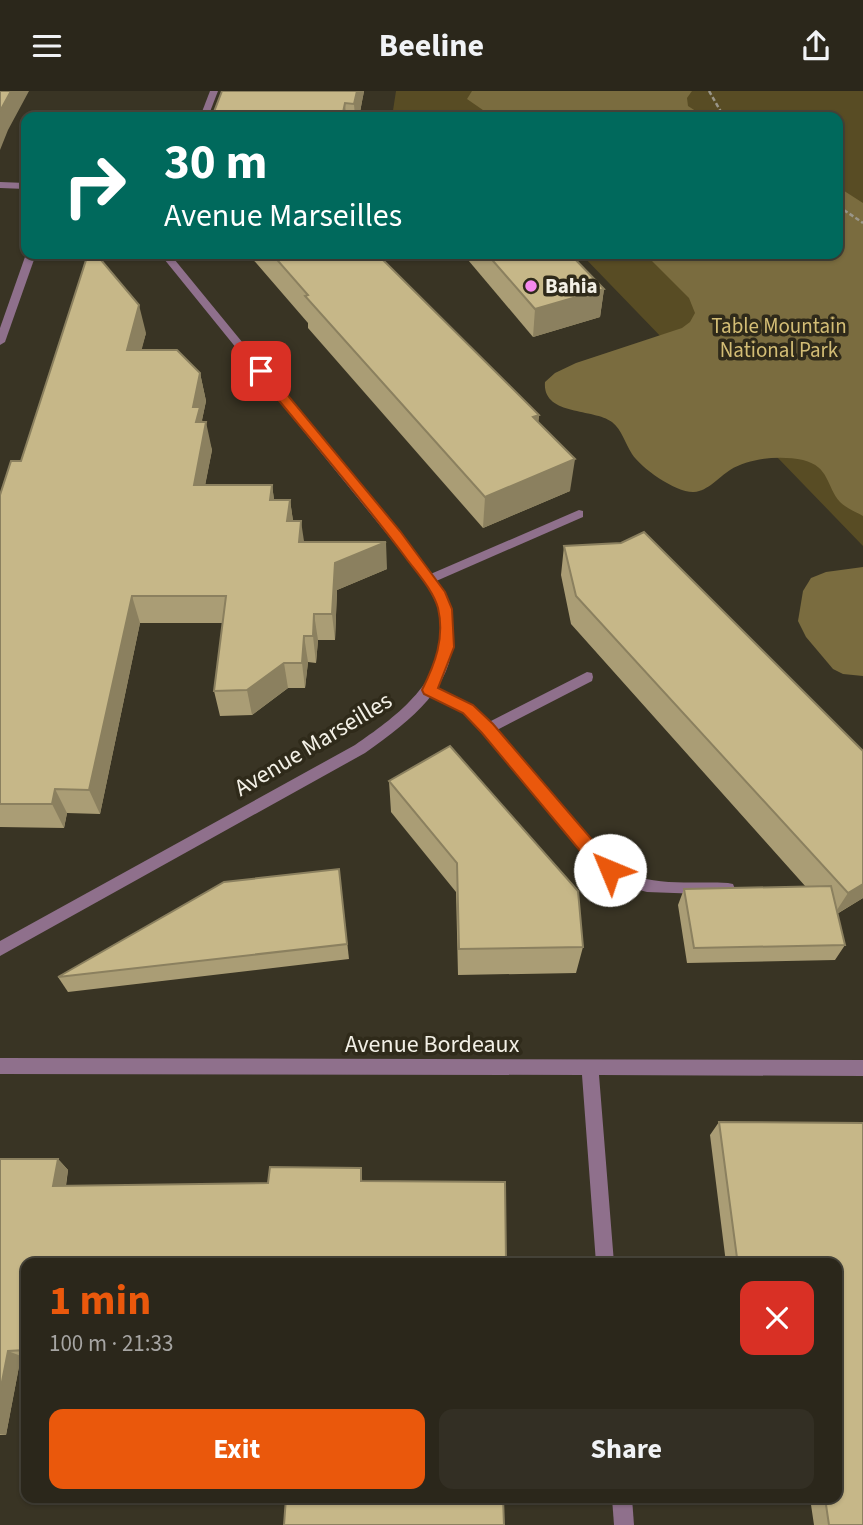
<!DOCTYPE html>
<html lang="en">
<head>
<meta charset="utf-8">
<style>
  :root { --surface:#2b271b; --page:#332f24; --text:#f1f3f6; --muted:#a6a5a3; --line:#47443a; --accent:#ea580c }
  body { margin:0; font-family:"Source Sans 3",sans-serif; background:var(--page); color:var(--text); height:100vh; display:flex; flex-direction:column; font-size:26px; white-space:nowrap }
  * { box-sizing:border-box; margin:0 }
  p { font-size:23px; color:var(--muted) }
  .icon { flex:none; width:38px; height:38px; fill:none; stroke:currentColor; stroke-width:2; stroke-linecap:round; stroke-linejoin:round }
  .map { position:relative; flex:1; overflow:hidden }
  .panel { position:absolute; left:21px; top:1167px; width:821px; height:245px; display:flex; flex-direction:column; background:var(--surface); border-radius:14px; box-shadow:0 2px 5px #0004,0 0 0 2px var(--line) }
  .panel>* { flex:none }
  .top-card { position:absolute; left:21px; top:21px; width:822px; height:147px; border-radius:14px; box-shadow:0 2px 5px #0004,0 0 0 2px var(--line); background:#00695c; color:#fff; overflow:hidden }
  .pin { position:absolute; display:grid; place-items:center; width:60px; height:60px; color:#fff; margin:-30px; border-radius:14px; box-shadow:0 4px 10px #0006 }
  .me { position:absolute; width:77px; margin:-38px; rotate:315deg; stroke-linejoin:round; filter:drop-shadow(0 0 5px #0008) }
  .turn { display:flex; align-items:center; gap:24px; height:147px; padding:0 28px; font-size:32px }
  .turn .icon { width:91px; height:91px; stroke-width:2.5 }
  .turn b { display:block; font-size:49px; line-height:60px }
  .round { display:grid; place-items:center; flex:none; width:74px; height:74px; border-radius:14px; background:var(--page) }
  .overview { display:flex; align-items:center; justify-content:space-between; height:119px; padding:0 28px }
  h1 { font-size:42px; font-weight:700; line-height:52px; color:var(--accent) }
  .button { display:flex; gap:14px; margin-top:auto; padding:14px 28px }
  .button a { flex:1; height:80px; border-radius:14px; background:var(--accent); color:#fff; font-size:28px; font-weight:700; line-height:80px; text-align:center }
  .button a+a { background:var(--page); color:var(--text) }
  header { display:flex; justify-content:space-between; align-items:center; height:91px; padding:0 28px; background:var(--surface); font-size:32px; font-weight:700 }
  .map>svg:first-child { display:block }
</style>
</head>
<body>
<header><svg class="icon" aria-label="menu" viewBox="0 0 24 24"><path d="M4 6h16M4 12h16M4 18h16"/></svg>Beeline<svg class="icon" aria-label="share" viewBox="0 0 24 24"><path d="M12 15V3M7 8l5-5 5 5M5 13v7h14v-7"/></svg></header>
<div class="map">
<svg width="863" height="1434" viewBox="0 0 863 1434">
  <rect width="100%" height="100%" fill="#393424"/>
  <path fill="#584c24" d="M396,0H863V455L581,163H838V26H392Z"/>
  <g fill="#7a6c3f">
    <path d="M472,0H692L687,7L688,15L705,26H493L467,8Z"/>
    <path d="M838,96L863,112V425C856,421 846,417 840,411C826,395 830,376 803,369C780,364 750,367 730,379C719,386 708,400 694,401C676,402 641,377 632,363C625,352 622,339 612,331C593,317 542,325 545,291L555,282L576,272L682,237L690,231L695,222L689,207L645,163H838Z"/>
    <path d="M863,476V585L843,583L833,578L806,546L798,530L803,500L811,487L826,481Z"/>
  </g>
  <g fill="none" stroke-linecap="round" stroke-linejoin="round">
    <g stroke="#9a9689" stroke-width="2.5" stroke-dasharray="4.5 2.5" stroke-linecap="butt">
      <path d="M709,0L724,26"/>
      <path d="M838,115L863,132"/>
    </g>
    <g fill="#8f708c" fill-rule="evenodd">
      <path d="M210,0H218L208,26H200Z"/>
      <path d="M579,419L583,420V426L434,491H426L424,488L426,485Z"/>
      <path d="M587,581L592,582L593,586L592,590L497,639C522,669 601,774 632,784C661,795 698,790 728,792L733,793L735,798L733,803L728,804L647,801L620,794L605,783L583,761L483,642L463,622L424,603L422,599L429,594C453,602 471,613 489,631Z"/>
    </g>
    <g fill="#8f708c" fill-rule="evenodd">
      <path d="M0,91L26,92V98L0,97Z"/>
      <path d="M26,163H36L5,251L0,254V237Z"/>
      <path d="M160,163H170L434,485C480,570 434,614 365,662L0,865V850L355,654C401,623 459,579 437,515C434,507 429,498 425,490Z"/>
      <path d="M0,967L863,969V985L599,984L614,1172H596L582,984L0,983Z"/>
      <path d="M612,1407H632L634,1434H614Z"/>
    </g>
  </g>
  <g fill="#aa9d75">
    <path d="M222,0H364L359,26H212Z"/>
    <path d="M250,163H377L539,324L538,332L570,400L483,437L308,237V232L250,165Z"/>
    <path d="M463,163H570L604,198L600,226L533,246Z"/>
    <path d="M146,242L141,259L200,282L206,310L202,329L212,359L205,394H272L274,409H290L293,430L304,451L387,478L337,499L335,549H318L316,572L308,571L305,597H288L252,624L220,625L214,600L223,532H140L100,723L67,722L64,737L0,736V404L21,370Z"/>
    <path d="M564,455L863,807L837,823L845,854L835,869L687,872L678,814L684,798L806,796L571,533L561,484Z"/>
    <path d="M389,690L583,856L576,882L458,884L456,801L391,721Z"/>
    <path d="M339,778L349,868L68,901L58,886Z"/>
    <path d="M719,1031L863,1032V1434H814L810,1407H836V1172H726L710,1044Z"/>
    <path d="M0,1068H58L68,1079L66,1095L268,1092L363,1088L26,1172V1265H21L6,1344H0Z"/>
  </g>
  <g fill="#8b805f">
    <path d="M11,0H29L8,39L0,59V20Z"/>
    <path d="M357,0H364L359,26H355L354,13Z"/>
    <path d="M345,12L346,26H342Z"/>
    <path d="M604,198L600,226L533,246L535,218Z"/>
    <path d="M139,214L146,242L134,288L127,259Z"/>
    <path d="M200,282L206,310L202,329L204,338L206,331L212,359L200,421L194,394L193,316Z"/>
    <path d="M539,324L536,356L533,326Z"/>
    <path d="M575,368L570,400L483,437L485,406Z"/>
    <path d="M272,394L276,422L270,409Z"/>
    <path d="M290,409L294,437L287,430Z"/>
    <path d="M301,430L305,457L299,451Z"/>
    <path d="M386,451L387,478L337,499L335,549L332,523L335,472Z"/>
    <path d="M132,505L140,532L100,723L89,699Z"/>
    <path d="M314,523L318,549L316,572L313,545Z"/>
    <path d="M304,545L308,571L305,597L302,572Z"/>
    <path d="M284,572L288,597L252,624L247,599Z"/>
    <path d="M55,698L67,722L64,737L52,713Z"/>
    <path d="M863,793V807L833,825L848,802Z"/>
    <path d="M58,1068L68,1079L64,1105L53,1095Z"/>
    <path d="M8,1260L21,1265L6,1344L0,1343V1301Z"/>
  </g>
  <g fill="#c6b788" stroke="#8b805f" stroke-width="2">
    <path d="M0,0H11L0,20Z"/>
    <path d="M222,0H357L354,13L345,12L342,26H212Z"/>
    <path d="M88,163H96L139,214L127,259H177L200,282L193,316H200L196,331H206L194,394H272L270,409H290L287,430H301L299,451H386L335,472L332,523H314L313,545H304L302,572H284L247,599L214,600L226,505H132L89,699L55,698L52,713H0V404L11,370H21Z"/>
    <path d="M272,163H377L539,324L533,326L575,368L485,406L305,205L308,204Z"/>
    <path d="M487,163H570L604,198L535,218Z"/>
    <path d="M644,441L863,660V793L848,802L576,505L564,455L621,452Z"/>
    <path d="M450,655L578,800L583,856L459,858L457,772L389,690Z"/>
    <path d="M339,778L347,853L58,886L224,791Z"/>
    <path d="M831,795L845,854L694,857L684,798Z"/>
    <path d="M719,1031L863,1032V1434H829L825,1407H836V1172H742L741,1167H737Z"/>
    <path d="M0,1068H58L53,1095L268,1092L270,1076L361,1077V1090L505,1091L506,1172H26V1259L8,1260L0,1301Z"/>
    <path d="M286,1407H503L504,1434H284Z"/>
  </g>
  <path fill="#ea580c" stroke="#983908" stroke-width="2" d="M261,276L266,278L400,440L445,501L452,518L454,556L438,597L473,614L493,633L618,779L615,784H604L582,762L482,642L463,622L424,603L422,599C435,573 445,547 438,517C433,499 417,482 406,467C359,404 307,344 257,283L256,280Z"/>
  <circle fill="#f689ee" stroke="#2f2a1a" stroke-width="2.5" cx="531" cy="195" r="7"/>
  <g text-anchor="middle" stroke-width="7" stroke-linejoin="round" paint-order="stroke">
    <g font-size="21" font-weight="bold" fill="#f3f0e6" stroke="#2f2a1a" text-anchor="start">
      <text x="545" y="202">Bahia</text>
    </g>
    <g font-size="21" fill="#d3bd75" stroke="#2f2a1a">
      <text x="779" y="242">Table Mountain<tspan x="779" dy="24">National Park</tspan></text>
    </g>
    <g font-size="24" fill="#f3f0e6" stroke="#2f2a1a">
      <text transform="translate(313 653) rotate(-31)" y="8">Avenue Marseilles</text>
      <text x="432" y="961">Avenue Bordeaux</text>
    </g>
  </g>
</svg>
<div class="pin" style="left:261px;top:280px;background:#d93025"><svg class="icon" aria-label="arrive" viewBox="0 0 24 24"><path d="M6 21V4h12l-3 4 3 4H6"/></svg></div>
<svg class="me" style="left:610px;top:779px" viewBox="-20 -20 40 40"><circle r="19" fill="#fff"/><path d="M0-13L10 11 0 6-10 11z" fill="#ea580c"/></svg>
<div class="top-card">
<div class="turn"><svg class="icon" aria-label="right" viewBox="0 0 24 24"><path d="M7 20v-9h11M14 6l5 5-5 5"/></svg><div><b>30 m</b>Avenue Marseilles</div></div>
</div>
<section class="panel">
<div class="overview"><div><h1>1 min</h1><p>100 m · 21:33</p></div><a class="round" style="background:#d93025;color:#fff"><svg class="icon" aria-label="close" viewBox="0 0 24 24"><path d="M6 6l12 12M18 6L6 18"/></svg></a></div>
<div class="button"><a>Exit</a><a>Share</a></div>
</section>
</div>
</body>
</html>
